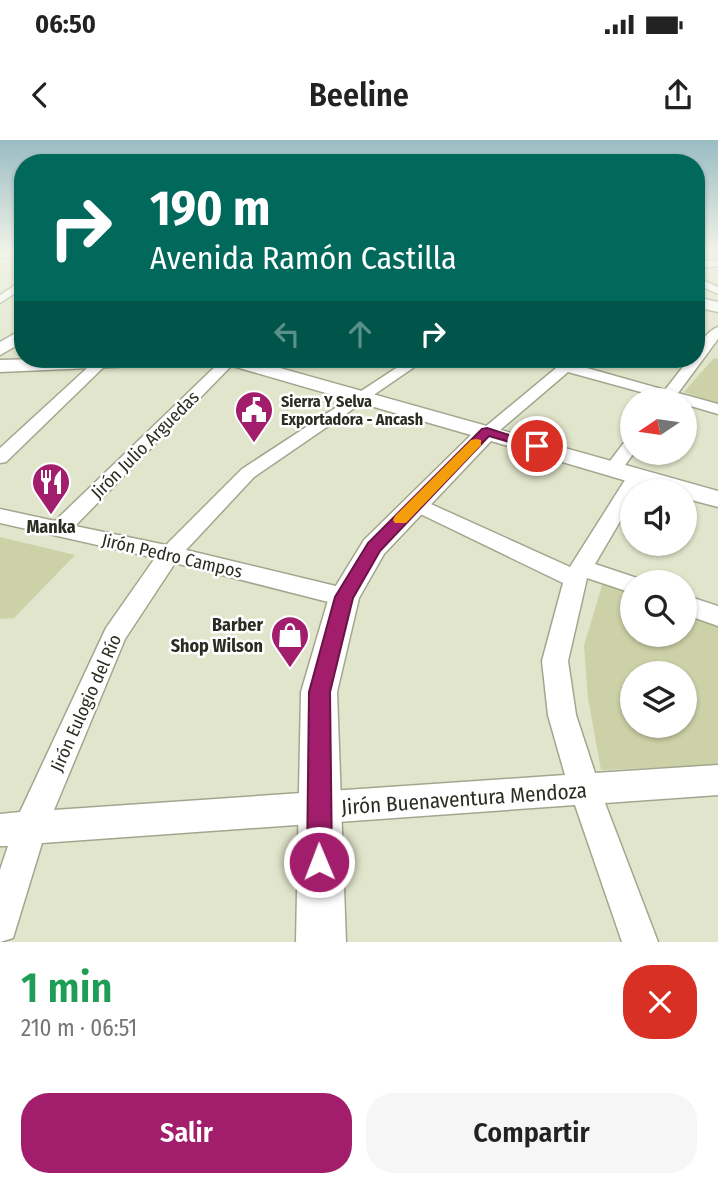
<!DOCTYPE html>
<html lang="es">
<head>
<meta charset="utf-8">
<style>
  :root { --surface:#fff; --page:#f6f6f6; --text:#222; --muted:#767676; --accent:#a21e6c }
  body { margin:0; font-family:"Fira Sans Condensed",sans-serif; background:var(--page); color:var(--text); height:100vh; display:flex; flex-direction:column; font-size:26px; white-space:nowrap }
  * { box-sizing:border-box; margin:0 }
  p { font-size:23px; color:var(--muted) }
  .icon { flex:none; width:38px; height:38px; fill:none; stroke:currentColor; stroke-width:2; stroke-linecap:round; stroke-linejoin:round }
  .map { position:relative; height:802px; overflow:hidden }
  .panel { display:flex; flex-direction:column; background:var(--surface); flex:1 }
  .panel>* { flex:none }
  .banner { position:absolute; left:14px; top:14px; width:691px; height:214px; border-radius:28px; box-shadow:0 2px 5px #0004; background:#00695c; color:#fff; overflow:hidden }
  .needle { width:46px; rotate:257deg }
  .buttons { position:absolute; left:620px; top:248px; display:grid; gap:14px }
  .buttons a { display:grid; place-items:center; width:77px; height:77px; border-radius:50%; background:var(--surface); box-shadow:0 2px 5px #0004; font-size:35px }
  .pin { position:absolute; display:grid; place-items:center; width:60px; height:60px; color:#fff; margin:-30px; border:4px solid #fff; border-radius:50%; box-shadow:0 2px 7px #0007 }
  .me { position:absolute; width:77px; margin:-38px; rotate:359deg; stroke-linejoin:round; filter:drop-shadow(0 0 5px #0008) }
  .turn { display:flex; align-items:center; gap:24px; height:147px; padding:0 21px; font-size:32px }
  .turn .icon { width:91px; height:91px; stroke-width:2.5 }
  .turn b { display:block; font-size:49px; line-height:60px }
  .lanes { display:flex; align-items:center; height:66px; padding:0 21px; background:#0003; justify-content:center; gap:35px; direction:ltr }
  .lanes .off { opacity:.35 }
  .round { display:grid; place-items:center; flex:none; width:74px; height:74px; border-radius:28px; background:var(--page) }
  .head { display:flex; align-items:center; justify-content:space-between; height:119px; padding:0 21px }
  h1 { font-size:42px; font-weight:600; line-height:52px; color:#1e9e55 }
  .primary-button { display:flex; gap:14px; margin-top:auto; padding:14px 21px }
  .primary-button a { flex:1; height:80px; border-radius:28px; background:var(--accent); color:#fff; font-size:28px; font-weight:600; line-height:80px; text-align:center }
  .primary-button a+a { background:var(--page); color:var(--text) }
  .status { display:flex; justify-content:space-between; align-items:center; height:49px; padding:0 35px; background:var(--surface); direction:ltr }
  .status svg { height:19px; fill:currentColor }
  header { display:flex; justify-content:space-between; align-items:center; height:91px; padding:0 21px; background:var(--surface); font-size:32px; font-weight:600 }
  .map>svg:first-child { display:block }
</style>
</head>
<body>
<div class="status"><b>06:50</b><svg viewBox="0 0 49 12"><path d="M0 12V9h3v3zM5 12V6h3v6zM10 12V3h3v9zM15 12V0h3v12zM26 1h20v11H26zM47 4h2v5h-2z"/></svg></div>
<header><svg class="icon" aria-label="back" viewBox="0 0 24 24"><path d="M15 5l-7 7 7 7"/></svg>Beeline<svg class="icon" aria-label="share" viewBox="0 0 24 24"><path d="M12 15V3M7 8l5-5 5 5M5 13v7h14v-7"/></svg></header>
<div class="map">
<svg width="718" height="802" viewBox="0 0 718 802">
  <rect width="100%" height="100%" fill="#e1e5cb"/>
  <g fill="#ccd1a7" fill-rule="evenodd">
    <path d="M714,218L718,219V264L684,252Z"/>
    <path d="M0,397L75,415L14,478L0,479Z"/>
    <path d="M603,442L632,452V495H684V470L718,482V625L601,630L588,558L584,506ZM632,534H684V586H632Z"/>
  </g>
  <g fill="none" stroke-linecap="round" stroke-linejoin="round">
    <defs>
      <g id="street">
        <path d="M718,120V126L696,128V122Z"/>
        <path d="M696,137L718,147V154L696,144Z"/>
        <path d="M23,140V148L0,163V155Z"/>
        <path d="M718,187V199L678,253L718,264V274L684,264V261H656L659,257L568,232L493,296H481L479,292L567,219H582L576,225L665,250L689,219H696C696,206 706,192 718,187Z"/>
        <path d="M97,219H112L6,322L0,323V308Z"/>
        <path d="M223,219H238L75,386L166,405L242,329L410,219H426L254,337L186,410L344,448L352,451L356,457L352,463L344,466L175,423L125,499L54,670L565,635L548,575L542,521L563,443L408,368L405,364L408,360H422L570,427L630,332L637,330L646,336L637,352H632V361L595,424L640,439L642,443H632V453L587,438L568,521L576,575L595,633L718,625V655L605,663L658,802H622L575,665L42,703L13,798L0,802V730L8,706H0V674L20,672L106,488L155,418L0,383V369L55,381Z"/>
        <path d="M632,299V313H634L619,333H607L604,329L607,325L626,300Z"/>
        <path d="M684,455L718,466V486L684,474Z"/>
      </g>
      <g id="secondary">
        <path d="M696,157L718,162V172L696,167Z"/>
        <path d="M23,189V202L0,215V202Z"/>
        <path d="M37,219H166L157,225L0,232V220Z"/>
        <path d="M220,219H248L718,351V367L684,358V352H664L491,301L384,414L359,458L337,552L346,802H296L301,552L329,457L364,400L471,295L222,223Z"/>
      </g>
      <rect id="primary" x="0" y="111" width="23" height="7"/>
    </defs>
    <use href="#street" stroke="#a3a68e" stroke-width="3"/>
    <use href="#secondary" stroke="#a3a68e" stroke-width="3"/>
    <use href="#primary" stroke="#a3a68e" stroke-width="2"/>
    <use href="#street" fill="#fff" fill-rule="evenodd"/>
    <use href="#secondary" fill="#fff" fill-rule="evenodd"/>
    <use href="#primary" fill="#fff" fill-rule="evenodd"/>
  </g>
  <linearGradient id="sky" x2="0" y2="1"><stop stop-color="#99bcc3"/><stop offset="0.5" stop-color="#f2f3e8"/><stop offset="1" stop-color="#f2f3e8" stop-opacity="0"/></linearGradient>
  <rect width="718" height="224" fill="url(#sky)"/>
  <path fill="#a21e6c" stroke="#691446" stroke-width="2" d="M487,288L544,306L537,310L489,296L380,411L353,458L330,552L332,722L328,731L319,735L310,731L307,722L309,552L335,457L368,403L482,289Z"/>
  <path fill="#f59e0b" d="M476,299L481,300V305L406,383H395L393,380L395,376L471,300Z"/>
  <defs>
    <symbol id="civic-pin" viewBox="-11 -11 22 30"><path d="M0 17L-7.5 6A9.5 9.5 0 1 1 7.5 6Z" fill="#a21e6c" stroke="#fff"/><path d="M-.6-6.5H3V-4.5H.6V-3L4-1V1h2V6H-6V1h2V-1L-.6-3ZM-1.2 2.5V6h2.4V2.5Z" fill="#fff"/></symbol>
    <symbol id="restaurant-pin" viewBox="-11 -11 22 30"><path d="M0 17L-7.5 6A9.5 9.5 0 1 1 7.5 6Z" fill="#a21e6c" stroke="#fff"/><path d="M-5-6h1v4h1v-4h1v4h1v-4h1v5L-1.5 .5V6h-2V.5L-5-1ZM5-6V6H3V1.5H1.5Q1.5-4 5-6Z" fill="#fff"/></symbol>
    <symbol id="shop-pin" viewBox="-11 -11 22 30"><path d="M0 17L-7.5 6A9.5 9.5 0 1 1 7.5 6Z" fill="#a21e6c" stroke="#fff"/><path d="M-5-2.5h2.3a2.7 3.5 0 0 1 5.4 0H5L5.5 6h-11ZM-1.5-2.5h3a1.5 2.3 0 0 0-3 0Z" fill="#fff"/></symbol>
  </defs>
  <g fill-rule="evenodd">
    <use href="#civic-pin" x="232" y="248" width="44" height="60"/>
    <use href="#restaurant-pin" x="29" y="320" width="44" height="60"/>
    <use href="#shop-pin" x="268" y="473" width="44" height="60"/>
  </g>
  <g text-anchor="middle" stroke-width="5" stroke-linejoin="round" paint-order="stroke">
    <g font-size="16" font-weight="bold" fill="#2b2c22" stroke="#fff" text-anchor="start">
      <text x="281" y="267">Sierra Y Selva<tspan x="281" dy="18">Exportadora - Ancash</tspan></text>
    </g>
    <g font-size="18" fill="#2b2c22" stroke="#fff">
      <text transform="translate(145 305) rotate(-45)" y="6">Jirón Julio Arguedas</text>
      <text transform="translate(172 416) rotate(13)" y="6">Jirón Pedro Campos</text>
      <text transform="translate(86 563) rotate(-66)" y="6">Jirón Eulogio del Río</text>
    </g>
    <g font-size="18" font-weight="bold" fill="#2b2c22" stroke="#fff">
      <text x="51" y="393">Manka</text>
      <text x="263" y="491" text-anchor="end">Barber<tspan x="263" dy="21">Shop Wilson</tspan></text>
    </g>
    <g font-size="21" fill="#2b2c22" stroke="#fff">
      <text transform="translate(464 659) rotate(-4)" y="7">Jirón Buenaventura Mendoza</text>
    </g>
  </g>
</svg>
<div class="buttons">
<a><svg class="needle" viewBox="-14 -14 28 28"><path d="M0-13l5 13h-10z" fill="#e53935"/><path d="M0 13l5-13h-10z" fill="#767676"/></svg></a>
<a><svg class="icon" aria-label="sound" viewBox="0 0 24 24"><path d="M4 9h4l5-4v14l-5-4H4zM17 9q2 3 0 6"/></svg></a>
<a><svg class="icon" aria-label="search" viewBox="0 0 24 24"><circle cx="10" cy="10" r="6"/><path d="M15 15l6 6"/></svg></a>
<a><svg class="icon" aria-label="layers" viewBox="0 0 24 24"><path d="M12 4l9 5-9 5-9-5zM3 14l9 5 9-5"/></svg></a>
</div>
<div class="pin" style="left:537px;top:306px;background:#d93025"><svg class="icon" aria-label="arrive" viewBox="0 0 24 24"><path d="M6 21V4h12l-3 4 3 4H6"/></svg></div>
<svg class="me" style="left:319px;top:722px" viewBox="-20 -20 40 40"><circle r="17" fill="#a21e6c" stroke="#fff" stroke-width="3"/><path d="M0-11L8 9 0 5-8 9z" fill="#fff"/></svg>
<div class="banner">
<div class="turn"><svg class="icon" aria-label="right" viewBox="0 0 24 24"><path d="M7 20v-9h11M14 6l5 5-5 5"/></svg><div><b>190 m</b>Avenida Ramón Castilla</div></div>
<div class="lanes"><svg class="icon off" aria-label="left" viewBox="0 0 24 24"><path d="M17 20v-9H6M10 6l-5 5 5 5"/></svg><svg class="icon off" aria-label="ahead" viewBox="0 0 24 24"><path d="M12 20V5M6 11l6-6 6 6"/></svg><svg class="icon" aria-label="right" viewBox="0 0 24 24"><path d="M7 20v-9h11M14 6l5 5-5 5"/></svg></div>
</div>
</div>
<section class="panel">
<div class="head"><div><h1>1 min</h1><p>210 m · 06:51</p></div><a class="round" style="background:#d93025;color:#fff"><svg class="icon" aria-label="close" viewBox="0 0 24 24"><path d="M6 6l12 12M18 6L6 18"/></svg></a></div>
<div class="primary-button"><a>Salir</a><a>Compartir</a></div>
</section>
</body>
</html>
